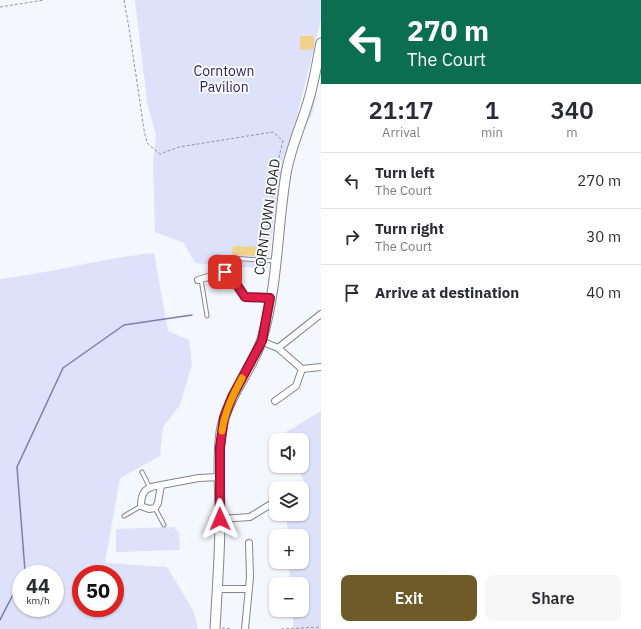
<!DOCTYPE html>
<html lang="en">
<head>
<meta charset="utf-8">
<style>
  :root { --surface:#fff; --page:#f7f7f7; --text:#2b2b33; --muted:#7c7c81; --line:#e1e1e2; --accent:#6f5b2a }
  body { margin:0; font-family:"IBM Plex Sans",sans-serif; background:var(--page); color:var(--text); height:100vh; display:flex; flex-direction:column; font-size:15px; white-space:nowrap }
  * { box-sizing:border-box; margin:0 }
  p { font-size:13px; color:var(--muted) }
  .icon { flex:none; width:22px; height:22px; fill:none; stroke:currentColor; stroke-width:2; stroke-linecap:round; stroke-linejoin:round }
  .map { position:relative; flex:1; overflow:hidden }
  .sheet { display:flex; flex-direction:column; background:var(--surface); width:320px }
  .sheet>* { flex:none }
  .hud { background:#0b6e4f; color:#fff; overflow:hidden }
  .buttons { position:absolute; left:269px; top:433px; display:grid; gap:8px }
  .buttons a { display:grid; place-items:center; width:40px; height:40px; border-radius:8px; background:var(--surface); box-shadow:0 1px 3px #0004; font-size:20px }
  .speed { position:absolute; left:12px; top:565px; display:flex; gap:8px; font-size:20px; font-weight:700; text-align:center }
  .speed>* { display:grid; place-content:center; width:52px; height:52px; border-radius:50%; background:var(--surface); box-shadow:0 1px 3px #0004; line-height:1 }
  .speed small { font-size:10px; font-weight:400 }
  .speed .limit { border:6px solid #d22; background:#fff; color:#111 }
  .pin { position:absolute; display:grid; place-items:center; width:34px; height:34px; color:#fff; margin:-17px; border-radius:8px; box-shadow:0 2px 6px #0006 }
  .me { position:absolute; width:44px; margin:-22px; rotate:359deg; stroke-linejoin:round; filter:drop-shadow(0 0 3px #0008) }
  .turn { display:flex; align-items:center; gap:14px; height:84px; padding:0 20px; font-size:18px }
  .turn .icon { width:52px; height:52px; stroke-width:2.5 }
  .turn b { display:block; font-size:28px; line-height:34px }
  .eta { display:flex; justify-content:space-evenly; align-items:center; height:68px; text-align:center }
  .eta b { font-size:24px; font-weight:600; line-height:28px }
  .cta { display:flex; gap:8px; margin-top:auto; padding:8px 20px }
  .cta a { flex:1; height:46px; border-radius:8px; background:var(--accent); color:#fff; font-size:16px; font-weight:600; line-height:46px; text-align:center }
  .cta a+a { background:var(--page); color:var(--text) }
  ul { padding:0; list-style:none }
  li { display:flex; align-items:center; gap:12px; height:56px; padding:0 20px; border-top:1px solid var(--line) }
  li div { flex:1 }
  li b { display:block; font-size:15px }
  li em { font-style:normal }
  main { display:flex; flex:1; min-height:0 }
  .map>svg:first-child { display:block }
</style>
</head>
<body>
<main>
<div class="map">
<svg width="321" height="629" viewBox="0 0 321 629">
  <rect width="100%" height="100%" fill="#f5f7fe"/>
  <g fill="#dde1fa" fill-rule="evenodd">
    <path d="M135,0H321V20L294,128L283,159L267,269L195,263L184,243L155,232L153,160L156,135L147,102Z"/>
    <path d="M321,55V78H319L313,112L302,135Z"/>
    <path d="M154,253L168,331L189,340L192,364L180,405L163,427L160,456L120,478L105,563L167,567L194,612L198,629H0V279C52,273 102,258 154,253ZM21,574H55V608H21ZM81,574H115V608H81Z"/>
    <path d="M321,411V629H294L292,610H302V584H290L289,562H302V536H288L286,514H302V489L306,486L297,466H302V440H286L283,434Z"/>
    <path d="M174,527L179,533L180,550L116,552V529Z"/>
  </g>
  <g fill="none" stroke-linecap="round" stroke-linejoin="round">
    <g stroke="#797eaf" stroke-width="1.5">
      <path d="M24,574L25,571L17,467L63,368L124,325L192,315"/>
      <path d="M0,620L21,579"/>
    </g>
  </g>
  <g fill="#f0d289">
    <path d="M300,36H314V49L300,50Z"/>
    <path d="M233,246L260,247L261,256L232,255Z"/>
  </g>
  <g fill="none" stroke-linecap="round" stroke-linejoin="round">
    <defs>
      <g id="service">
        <path d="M216,257L274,261"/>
        <path d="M201,279L207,316"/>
        <path d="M142,472L149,486"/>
        <path d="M155,508L164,525"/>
        <path d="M124,516L141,506"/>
      </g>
      <g id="minor">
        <path d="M198,280L225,272L233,279L245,297L270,298"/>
        <path d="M261,341L278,348L302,369L321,367"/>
        <path d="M278,348L321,314"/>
        <path d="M275,401L296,386L302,369"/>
        <path d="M161,485C146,487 141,491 141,506L149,509L155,508L158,503L161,485L199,478L220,477"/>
        <path d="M220,519L250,517L276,501"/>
        <path d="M217,589H248"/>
        <path d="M245,629L250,577L249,543"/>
      </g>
      <path id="secondary" d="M215,629C217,592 220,554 220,517C220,489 217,460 221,432C227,395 252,372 262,339C278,286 277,228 286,174C290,149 301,126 308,102C314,83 317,62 321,43"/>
    </defs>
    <use href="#service" stroke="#83858f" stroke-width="5"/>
    <use href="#minor" stroke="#83858f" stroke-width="8"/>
    <use href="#secondary" stroke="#83858f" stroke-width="11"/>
    <g stroke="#929399" stroke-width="1" stroke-dasharray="3 2" stroke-linecap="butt">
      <path d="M124,0L129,28L144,130L147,143L160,154L179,147L273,132L283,141C275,171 272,200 267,230C266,239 263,246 264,255"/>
      <path d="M0,7L44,0"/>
      <path d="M222,628L232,629"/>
      <path d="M281,629L321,627"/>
    </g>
    <use href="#service" stroke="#fff" stroke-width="3"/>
    <use href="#minor" stroke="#fff" stroke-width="6"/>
    <use href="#secondary" stroke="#fff" stroke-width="9"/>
  </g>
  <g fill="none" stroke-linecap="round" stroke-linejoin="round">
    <defs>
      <path id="route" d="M220,519V447L224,418L232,397L262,341L270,298L245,297L233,279L225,272"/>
    </defs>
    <use href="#route" stroke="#92132f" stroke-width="10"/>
    <use href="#route" stroke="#e11d48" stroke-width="7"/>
    <path stroke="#f59e0b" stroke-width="7" d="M222,431C225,411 233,395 242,378"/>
  </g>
  <g text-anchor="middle" stroke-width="3.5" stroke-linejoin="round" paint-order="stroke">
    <g font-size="14" fill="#292471" stroke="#fff">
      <text x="224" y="76">Corntown<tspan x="224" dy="16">Pavilion</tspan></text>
    </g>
    <g font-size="14" fill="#26262b" stroke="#fff">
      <text transform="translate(267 217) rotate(-82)" y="5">CORNTOWN ROAD</text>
    </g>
  </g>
</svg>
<div class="buttons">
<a><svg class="icon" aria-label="sound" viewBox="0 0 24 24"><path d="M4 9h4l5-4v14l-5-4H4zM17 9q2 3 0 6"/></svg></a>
<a><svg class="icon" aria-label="layers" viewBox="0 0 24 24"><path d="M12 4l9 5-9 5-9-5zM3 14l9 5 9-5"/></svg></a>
<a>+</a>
<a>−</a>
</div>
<div class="speed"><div>44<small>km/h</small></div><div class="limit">50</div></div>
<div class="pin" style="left:225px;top:272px;background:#d93025"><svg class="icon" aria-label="arrive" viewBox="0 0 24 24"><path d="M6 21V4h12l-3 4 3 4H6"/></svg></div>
<svg class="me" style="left:220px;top:519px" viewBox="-20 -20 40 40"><path d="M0-17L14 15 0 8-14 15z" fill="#e11d48" stroke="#fff" stroke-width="4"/></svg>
</div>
<section class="sheet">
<div class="hud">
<div class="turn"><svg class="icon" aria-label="left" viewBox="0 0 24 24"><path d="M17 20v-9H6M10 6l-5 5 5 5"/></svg><div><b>270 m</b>The Court</div></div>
</div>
<div class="eta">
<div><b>21:17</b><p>Arrival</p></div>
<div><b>1</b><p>min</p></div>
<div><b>340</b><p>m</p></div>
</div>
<ul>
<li><svg class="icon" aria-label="left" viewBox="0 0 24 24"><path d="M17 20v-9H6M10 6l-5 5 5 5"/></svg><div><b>Turn left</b><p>The Court</p></div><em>270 m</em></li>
<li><svg class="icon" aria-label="right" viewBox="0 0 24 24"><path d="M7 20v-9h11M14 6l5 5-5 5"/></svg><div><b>Turn right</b><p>The Court</p></div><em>30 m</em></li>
<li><svg class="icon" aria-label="arrive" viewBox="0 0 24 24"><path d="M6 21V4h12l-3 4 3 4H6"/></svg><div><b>Arrive at destination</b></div><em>40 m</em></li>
</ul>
<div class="cta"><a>Exit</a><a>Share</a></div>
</section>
</main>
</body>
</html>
